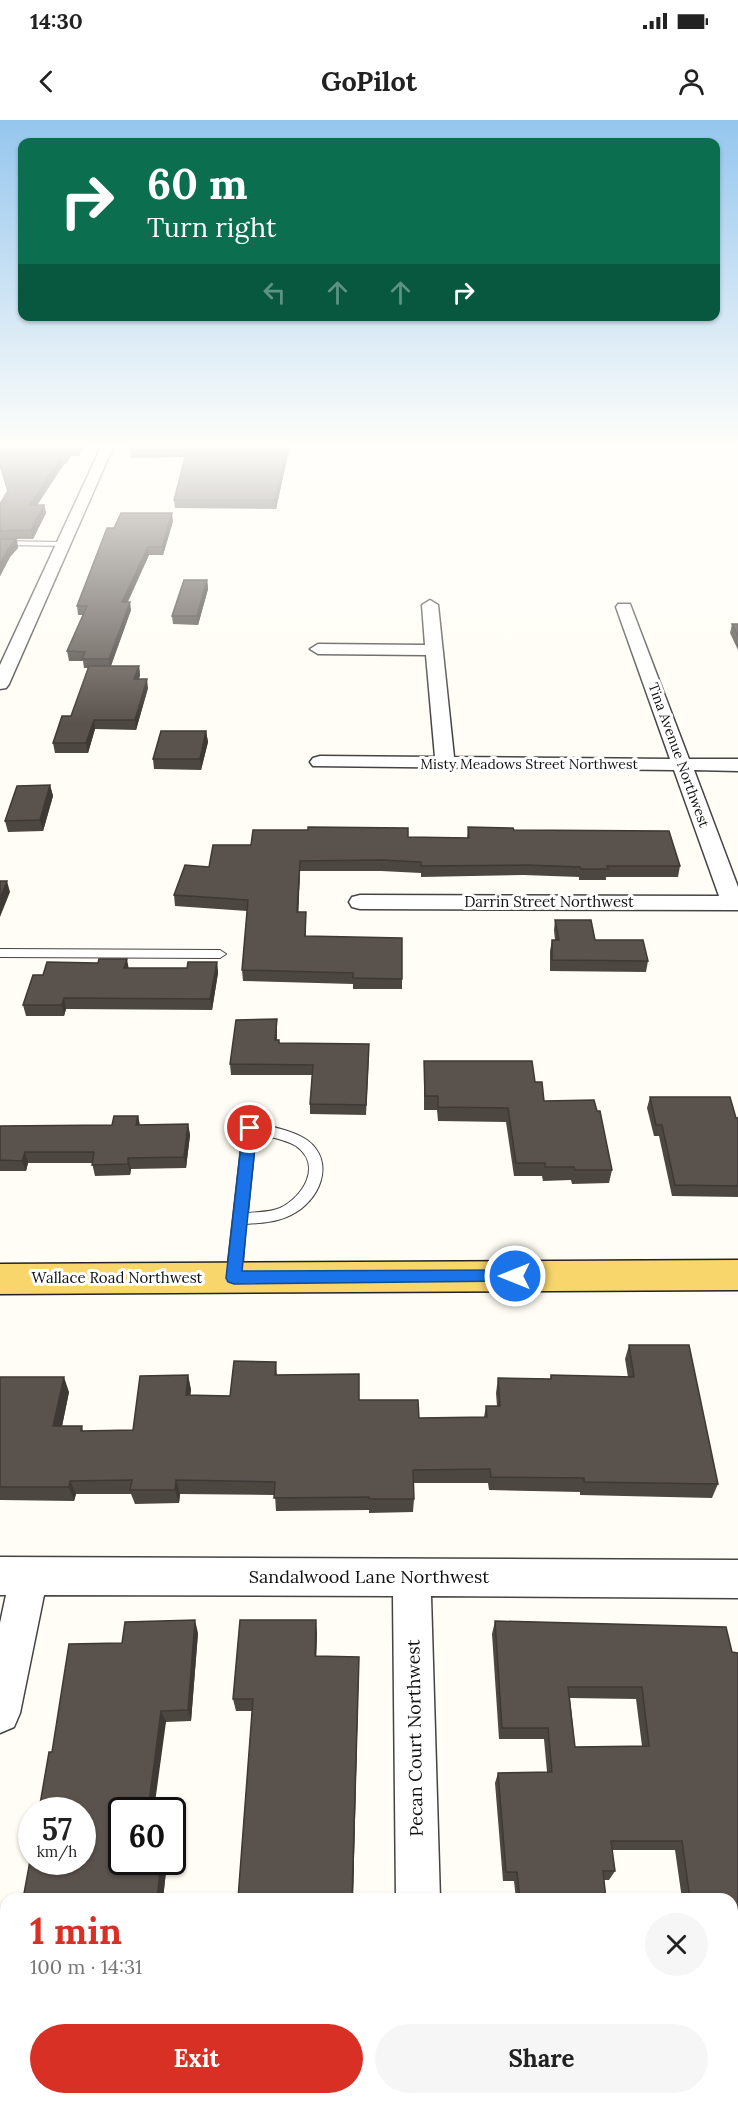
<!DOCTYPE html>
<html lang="en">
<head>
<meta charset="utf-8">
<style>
  :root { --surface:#fff; --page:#f6f6f6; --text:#222; --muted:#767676; --accent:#d93025 }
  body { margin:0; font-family:Lora,serif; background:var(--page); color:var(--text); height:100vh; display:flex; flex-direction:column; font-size:22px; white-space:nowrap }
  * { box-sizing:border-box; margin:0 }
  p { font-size:20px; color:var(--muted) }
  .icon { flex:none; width:33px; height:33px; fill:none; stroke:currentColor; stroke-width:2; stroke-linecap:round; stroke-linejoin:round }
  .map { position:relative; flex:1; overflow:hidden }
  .drawer { position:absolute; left:0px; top:1773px; width:738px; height:212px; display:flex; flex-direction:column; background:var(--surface); border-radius:18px 18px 0 0; box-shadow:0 2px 4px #0004 }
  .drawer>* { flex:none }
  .banner { position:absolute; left:18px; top:18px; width:702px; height:183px; border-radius:12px; box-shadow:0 2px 4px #0004; background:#0b6e4f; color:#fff; overflow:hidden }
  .speed { position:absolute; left:18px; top:1677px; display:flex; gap:12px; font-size:30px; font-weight:700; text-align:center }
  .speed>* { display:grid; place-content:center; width:78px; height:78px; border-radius:50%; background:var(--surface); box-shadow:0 2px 4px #0004; line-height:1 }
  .speed small { font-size:15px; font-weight:400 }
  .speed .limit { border:3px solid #111; border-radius:9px; background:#fff; color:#111 }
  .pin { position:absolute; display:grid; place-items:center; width:51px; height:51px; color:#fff; margin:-26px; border:3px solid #fff; border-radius:50%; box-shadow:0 2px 6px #0007 }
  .me { position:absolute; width:66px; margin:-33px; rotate:270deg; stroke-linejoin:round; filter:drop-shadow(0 0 4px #0008) }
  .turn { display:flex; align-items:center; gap:21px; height:126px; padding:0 30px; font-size:27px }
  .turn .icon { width:78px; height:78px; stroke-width:2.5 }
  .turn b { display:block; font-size:42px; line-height:51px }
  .lanes { display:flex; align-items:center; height:57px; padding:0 30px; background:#0003; justify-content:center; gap:30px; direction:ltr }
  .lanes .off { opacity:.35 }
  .round { display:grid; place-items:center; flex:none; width:63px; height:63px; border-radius:32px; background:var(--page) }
  .overview { display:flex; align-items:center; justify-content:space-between; height:102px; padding:0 30px }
  h1 { font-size:36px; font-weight:800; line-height:45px; color:var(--accent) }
  .primary-button { display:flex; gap:12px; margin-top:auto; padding:12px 30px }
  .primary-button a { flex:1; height:69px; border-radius:36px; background:var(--accent); color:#fff; font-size:24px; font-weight:800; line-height:69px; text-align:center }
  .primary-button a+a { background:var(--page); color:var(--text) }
  .status { display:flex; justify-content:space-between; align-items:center; height:42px; padding:0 30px; background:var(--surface); direction:ltr }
  .status svg { height:16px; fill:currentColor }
  header { display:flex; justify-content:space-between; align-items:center; height:78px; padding:0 30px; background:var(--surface); font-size:27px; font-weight:800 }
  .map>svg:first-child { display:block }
</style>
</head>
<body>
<div class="status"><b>14:30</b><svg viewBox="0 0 49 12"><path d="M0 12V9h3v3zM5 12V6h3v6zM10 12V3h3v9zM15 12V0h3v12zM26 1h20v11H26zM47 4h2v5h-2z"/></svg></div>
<header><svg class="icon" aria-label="back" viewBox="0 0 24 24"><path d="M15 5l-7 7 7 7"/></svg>GoPilot<svg class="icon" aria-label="person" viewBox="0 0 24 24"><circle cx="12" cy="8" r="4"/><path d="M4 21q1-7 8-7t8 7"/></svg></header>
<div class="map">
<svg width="738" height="1984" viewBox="0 0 738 1984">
  <rect width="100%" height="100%" fill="#fffdf5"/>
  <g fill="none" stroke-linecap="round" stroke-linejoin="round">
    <defs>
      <g id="lane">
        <path d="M0,421L64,422L68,424L64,426L0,425Z"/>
        <path d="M0,829L220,830L226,834L220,838L0,837Z"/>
        <path d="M250,1003C269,1006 291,1009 307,1020C337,1042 319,1082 291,1095C277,1102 262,1103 246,1104L242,1158L239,1162L234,1164L229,1162L226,1158L243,1008ZM256,1014C270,1017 284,1019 296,1026C323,1045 303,1077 280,1088C270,1092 258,1092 248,1093Z"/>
      </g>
      <g id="street">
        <path d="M102,325H114L9,564L6,568L0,569V545Z"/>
        <path d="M430,480L438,485L454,637L670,639L616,487L618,484H630L689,639H738V651L694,650L738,767V790L360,789L352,787L349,782L352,777L360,775L719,776L674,650L313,646L310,642L313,638L320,636L435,637L426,535L318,534L310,529L318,524L425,525L422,485Z"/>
        <path d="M0,1437L738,1440V1478L431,1476L440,1779H396L393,1476L44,1475L20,1593L14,1607L0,1613V1503L6,1475H0Z"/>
        <path d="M398,1978H446L447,1984H397Z"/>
      </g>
      <path id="primary" d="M738,1140V1170L0,1174V1144Z"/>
    </defs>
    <use href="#lane" stroke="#444" stroke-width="2"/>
    <use href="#street" stroke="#444" stroke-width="3"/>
    <use href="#primary" stroke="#222" stroke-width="3"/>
    <use href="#lane" fill="#fff" fill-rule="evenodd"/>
    <use href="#street" fill="#fff" fill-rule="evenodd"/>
    <use href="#primary" fill="#f9d66b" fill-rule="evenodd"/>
  </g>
  <g fill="#4d4742" fill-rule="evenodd">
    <path d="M0,325H85L79,336H71L66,344H64L37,385H44L46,393L33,419H17L18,428L10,437L0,456V384L8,372L0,346Z"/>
    <path d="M290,325L276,389L175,388L174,380L185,337L131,338L130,330Z"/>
    <path d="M173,401L163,435H149L128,482L131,490L111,546H139L140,555L139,559L148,568L136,610L95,609L88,633H55L53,623L71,596L88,548H84L83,541H69L67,531L83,495H78L77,486L114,408Z"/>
    <path d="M207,460L208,469L198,505L173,504L172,496Z"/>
    <path d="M732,504H738V530L730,513Z"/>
    <path d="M206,611L208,622L201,650L154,649L153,639Z"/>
    <path d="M50,665L53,676L43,711L8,712L5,701Z"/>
    <path d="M468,707L514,710L680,746L678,757H606V760H579V757L524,755L421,757V753L381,751H300L298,792H306V816L402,859V869H353V864L243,861L242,850L247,791L175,786L174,775L209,747L251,725L408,717L467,718Z"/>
    <path d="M555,800L595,820L648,841L646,852L550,851V831L552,820H555L554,810Z"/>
    <path d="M217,842L218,853L212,890L66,889L64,896H26L23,885L43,855L128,848H187Z"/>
    <path d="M277,899V920L280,923L369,935L366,995L310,994V984L312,955H231L230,944Z"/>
    <path d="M424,941L535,962L544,981L612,1050L609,1063L572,1064L571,1060L543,1061L542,1056H514L506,1002L438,1001L437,990H424Z"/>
    <path d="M650,977L738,998V1077L672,1076L659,1016H654L647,988Z"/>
    <path d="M138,996L140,1005L188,1004L190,1015L186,1048L131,1049L130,1055L95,1056L92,1043H28L26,1051H0V1006L112,1005Z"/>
    <path d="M629,1225L718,1364L712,1378L580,1375V1372L489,1370L488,1363H413L414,1379L413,1392L369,1393V1390L276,1391L275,1375L180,1374L179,1383L135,1384L131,1374H76L74,1381L0,1380V1257L69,1272L62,1306H82L83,1311L133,1310L188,1255L191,1270L190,1275L230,1276L276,1242L277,1255L360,1280L419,1298L484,1297L486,1286H497L496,1273L498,1258L550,1259L551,1255L628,1257L625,1239Z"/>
    <path d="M495,1501L726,1507L738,1984H715L714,1978H732V1779H682L675,1730H612L615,1751L609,1760H604L606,1779H516L514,1761H503L495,1663L498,1653L547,1652L544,1619H499L492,1514ZM570,1578L636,1579L642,1626L575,1627Z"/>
    <path d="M198,1513L191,1601L166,1602L122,1742H167L163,1779H23L52,1632L122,1523Z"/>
    <path d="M317,1513L316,1536L359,1537L353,1779H238L252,1591H236L233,1579Z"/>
    <path d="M0,1910L6,1978H121L120,1984L0,1980Z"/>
    <path d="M202,1978H298V1981H287V1984H202Z"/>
    <path d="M553,1978H665L666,1984H553Z"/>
  </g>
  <g fill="#3f3936">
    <path d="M79,325H85L79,336L78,328Z"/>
    <path d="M288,325H290L276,389L275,380Z"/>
    <path d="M69,328L71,336L66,344L65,336Z"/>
    <path d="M62,336L64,344L32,393L30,385Z"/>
    <path d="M44,385L46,393L33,419L31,410Z"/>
    <path d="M172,393L173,401L163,435L162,427Z"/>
    <path d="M16,419L18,428L10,437L0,456V444L8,429Z"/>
    <path d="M148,427L149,435L123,490L122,482Z"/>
    <path d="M207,460L208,469L198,505L197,496Z"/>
    <path d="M130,482L131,490L110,548L109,539Z"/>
    <path d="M139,546L140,555L136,568L134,559Z"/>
    <path d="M147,559L148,568L136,610L135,600Z"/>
    <path d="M94,600L95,609L88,633L86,623Z"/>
    <path d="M206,611L208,622L201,650L200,639Z"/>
    <path d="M50,665L53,676L43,711L40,700Z"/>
    <path d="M300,741V751L298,803L297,792Z"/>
    <path d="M7,761L10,772L0,797V779Z"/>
    <path d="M127,839L129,850L124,848Z"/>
    <path d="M217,842L218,853L212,890L210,879Z"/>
    <path d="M64,878L66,889L64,896L62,885Z"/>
    <path d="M277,899V910L276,930L275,920Z"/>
    <path d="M138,996L140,1007L136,1005Z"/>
    <path d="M188,1004L190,1015L186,1048L184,1037Z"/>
    <path d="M25,1032L28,1043L26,1051L22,1041Z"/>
    <path d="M128,1038L131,1049L130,1055L128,1044Z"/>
    <path d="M188,1255L191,1270L189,1289L186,1275Z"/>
    <path d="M64,1257L69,1272L59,1321L53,1306Z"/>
    <path d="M176,1360L180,1374L179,1383L175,1370Z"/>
    <path d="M70,1361L76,1374L74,1381L69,1367Z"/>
    <path d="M195,1500L198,1513L191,1601L188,1590Z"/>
    <path d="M316,1500L317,1513L316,1548L315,1536Z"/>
    <path d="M359,1537L353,1779H352Z"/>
    <path d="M161,1591L166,1602L154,1690H148Z"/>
    <path d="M161,1742H167L163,1779H157Z"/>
    <path d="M114,1978H121L120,1984H114Z"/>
  </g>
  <g fill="#5a524d" stroke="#3f3936" stroke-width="1.5" fill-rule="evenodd">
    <path d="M0,325H79L78,328H69L65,336H62L30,385H44L31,410L0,411V384L8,371L0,344Z"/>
    <path d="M131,325H288L275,380H174L187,330H130Z"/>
    <path d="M121,393H172L162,427H148L122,482H130L109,539H82L85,532L67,531L87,486H77L107,408H114Z"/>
    <path d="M0,419H16L8,429L0,444Z"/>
    <path d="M184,460H207L197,496H172Z"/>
    <path d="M732,504H738V516Z"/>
    <path d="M89,546H139L134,559H147L135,600H94L86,623H53L62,596H71Z"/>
    <path d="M161,611H206L200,639H153Z"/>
    <path d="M50,665L40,700L5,701L17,666Z"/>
    <path d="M308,707L408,708V717L469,718L468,707L513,708L514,710L669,711L680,746H607L608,749H581L580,747L525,745L421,746V742L381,740L300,741L297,792H306L305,816L402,818V859L353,858V853L242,850L248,780L174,775L185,745L209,747L213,725H251L253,710H308Z"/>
    <path d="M0,761H7L0,779Z"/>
    <path d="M555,800H591L595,820H643L648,841L552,840V820H559Z"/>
    <path d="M99,839H127L124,848H187L188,842H217L210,879L64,878L62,885H23L33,855H43L47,842L98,843Z"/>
    <path d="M277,899L275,920H279V923L369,924L366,985L310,984L313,945L230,944L236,900Z"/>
    <path d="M424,941H532L535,962H542L544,981L594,980L597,991H600L612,1050H575L574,1047H545V1043H516L508,988L438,987V976H425Z"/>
    <path d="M650,977H730L736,998H738V1066L675,1065L662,1005H656Z"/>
    <path d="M114,996H138L136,1005L188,1004L184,1037L128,1038V1044L92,1045L94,1032H25L22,1041L0,1040V1006L112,1005Z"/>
    <path d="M629,1225H689L718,1364L584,1362V1358L491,1357L490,1349L413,1350L414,1379H369V1377L274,1378L275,1362L176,1360L175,1370H130L132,1360L70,1361L69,1367H0V1257H64L53,1306H82L81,1311L133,1310L140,1256L188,1255L186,1275L230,1276L234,1241L276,1242L275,1255L359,1254V1280H418L419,1298L487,1297L486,1286H500L498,1258L551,1259V1255L634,1257Z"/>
    <path d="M195,1500L188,1590L161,1591L148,1690H122V1742H161L157,1779H23L32,1730V1742H82V1690H39L49,1632H52L69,1524L122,1523L125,1502Z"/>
    <path d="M240,1500H316L315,1536L359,1537L352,1779H238L253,1579H233Z"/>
    <path d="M495,1501L726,1507L732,1532L738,1533V1984H725L724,1978H732V1779H690L682,1721H611L615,1751H603L606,1779H520L517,1752H506L498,1653L552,1652L548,1608H502ZM568,1567H642L649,1626L575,1627Z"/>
    <path d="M6,1873V1978H114V1984H4L6,1976H0V1910Z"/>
    <rect x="202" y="1978" width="83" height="6"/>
    <path d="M558,1978H665L666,1984H558Z"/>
  </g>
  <linearGradient id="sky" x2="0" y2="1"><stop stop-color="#95c6ee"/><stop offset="0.54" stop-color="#fffefa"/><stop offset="1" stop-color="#fffefa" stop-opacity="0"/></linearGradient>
  <rect width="738" height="603" fill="url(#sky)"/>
  <path fill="#1a73e8" stroke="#114b97" stroke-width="1.5" d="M250,1003L257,1008L242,1151L515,1150L520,1152L523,1156L520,1161L234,1164L228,1162L226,1158L243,1008Z"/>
  <g text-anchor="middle" stroke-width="6" stroke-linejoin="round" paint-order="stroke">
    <g font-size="14" fill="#111" stroke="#fff">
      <text transform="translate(679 635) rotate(70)" y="5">Tina Avenue Northwest</text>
      <text x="529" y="649">Misty Meadows Street Northwest</text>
    </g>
    <g font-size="15" fill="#111" stroke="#fff">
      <text x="549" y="787">Darrin Street Northwest</text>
      <text x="117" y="1163">Wallace Road Northwest</text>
    </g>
    <g font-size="18" fill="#111" stroke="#fff">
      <text x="369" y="1463">Sandalwood Lane Northwest</text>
      <text transform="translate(415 1618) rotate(-91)" y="6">Pecan Court Northwest</text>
    </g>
  </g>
</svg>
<div class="speed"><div>57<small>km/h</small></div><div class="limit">60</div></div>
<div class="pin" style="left:250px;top:1008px;background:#d93025"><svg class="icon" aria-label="arrive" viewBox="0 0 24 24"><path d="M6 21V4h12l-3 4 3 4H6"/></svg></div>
<svg class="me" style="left:515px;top:1156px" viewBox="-20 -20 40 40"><circle r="17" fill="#1a73e8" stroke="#fff" stroke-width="3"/><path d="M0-11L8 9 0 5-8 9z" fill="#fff"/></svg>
<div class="banner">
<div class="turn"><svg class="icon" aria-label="right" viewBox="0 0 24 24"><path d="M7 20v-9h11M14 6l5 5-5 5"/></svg><div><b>60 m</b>Turn right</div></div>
<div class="lanes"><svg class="icon off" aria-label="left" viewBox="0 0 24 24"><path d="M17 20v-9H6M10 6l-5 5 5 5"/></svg><svg class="icon off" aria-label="ahead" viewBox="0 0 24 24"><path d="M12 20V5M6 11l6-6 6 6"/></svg><svg class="icon off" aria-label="ahead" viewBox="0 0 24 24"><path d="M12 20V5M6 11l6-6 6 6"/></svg><svg class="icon" aria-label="right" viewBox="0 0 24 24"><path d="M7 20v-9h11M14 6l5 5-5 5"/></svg></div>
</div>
<section class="drawer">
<div class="overview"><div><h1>1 min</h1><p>100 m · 14:31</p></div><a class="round"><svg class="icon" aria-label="close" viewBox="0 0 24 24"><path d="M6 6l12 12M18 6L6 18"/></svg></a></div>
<div class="primary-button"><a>Exit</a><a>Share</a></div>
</section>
</div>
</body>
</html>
